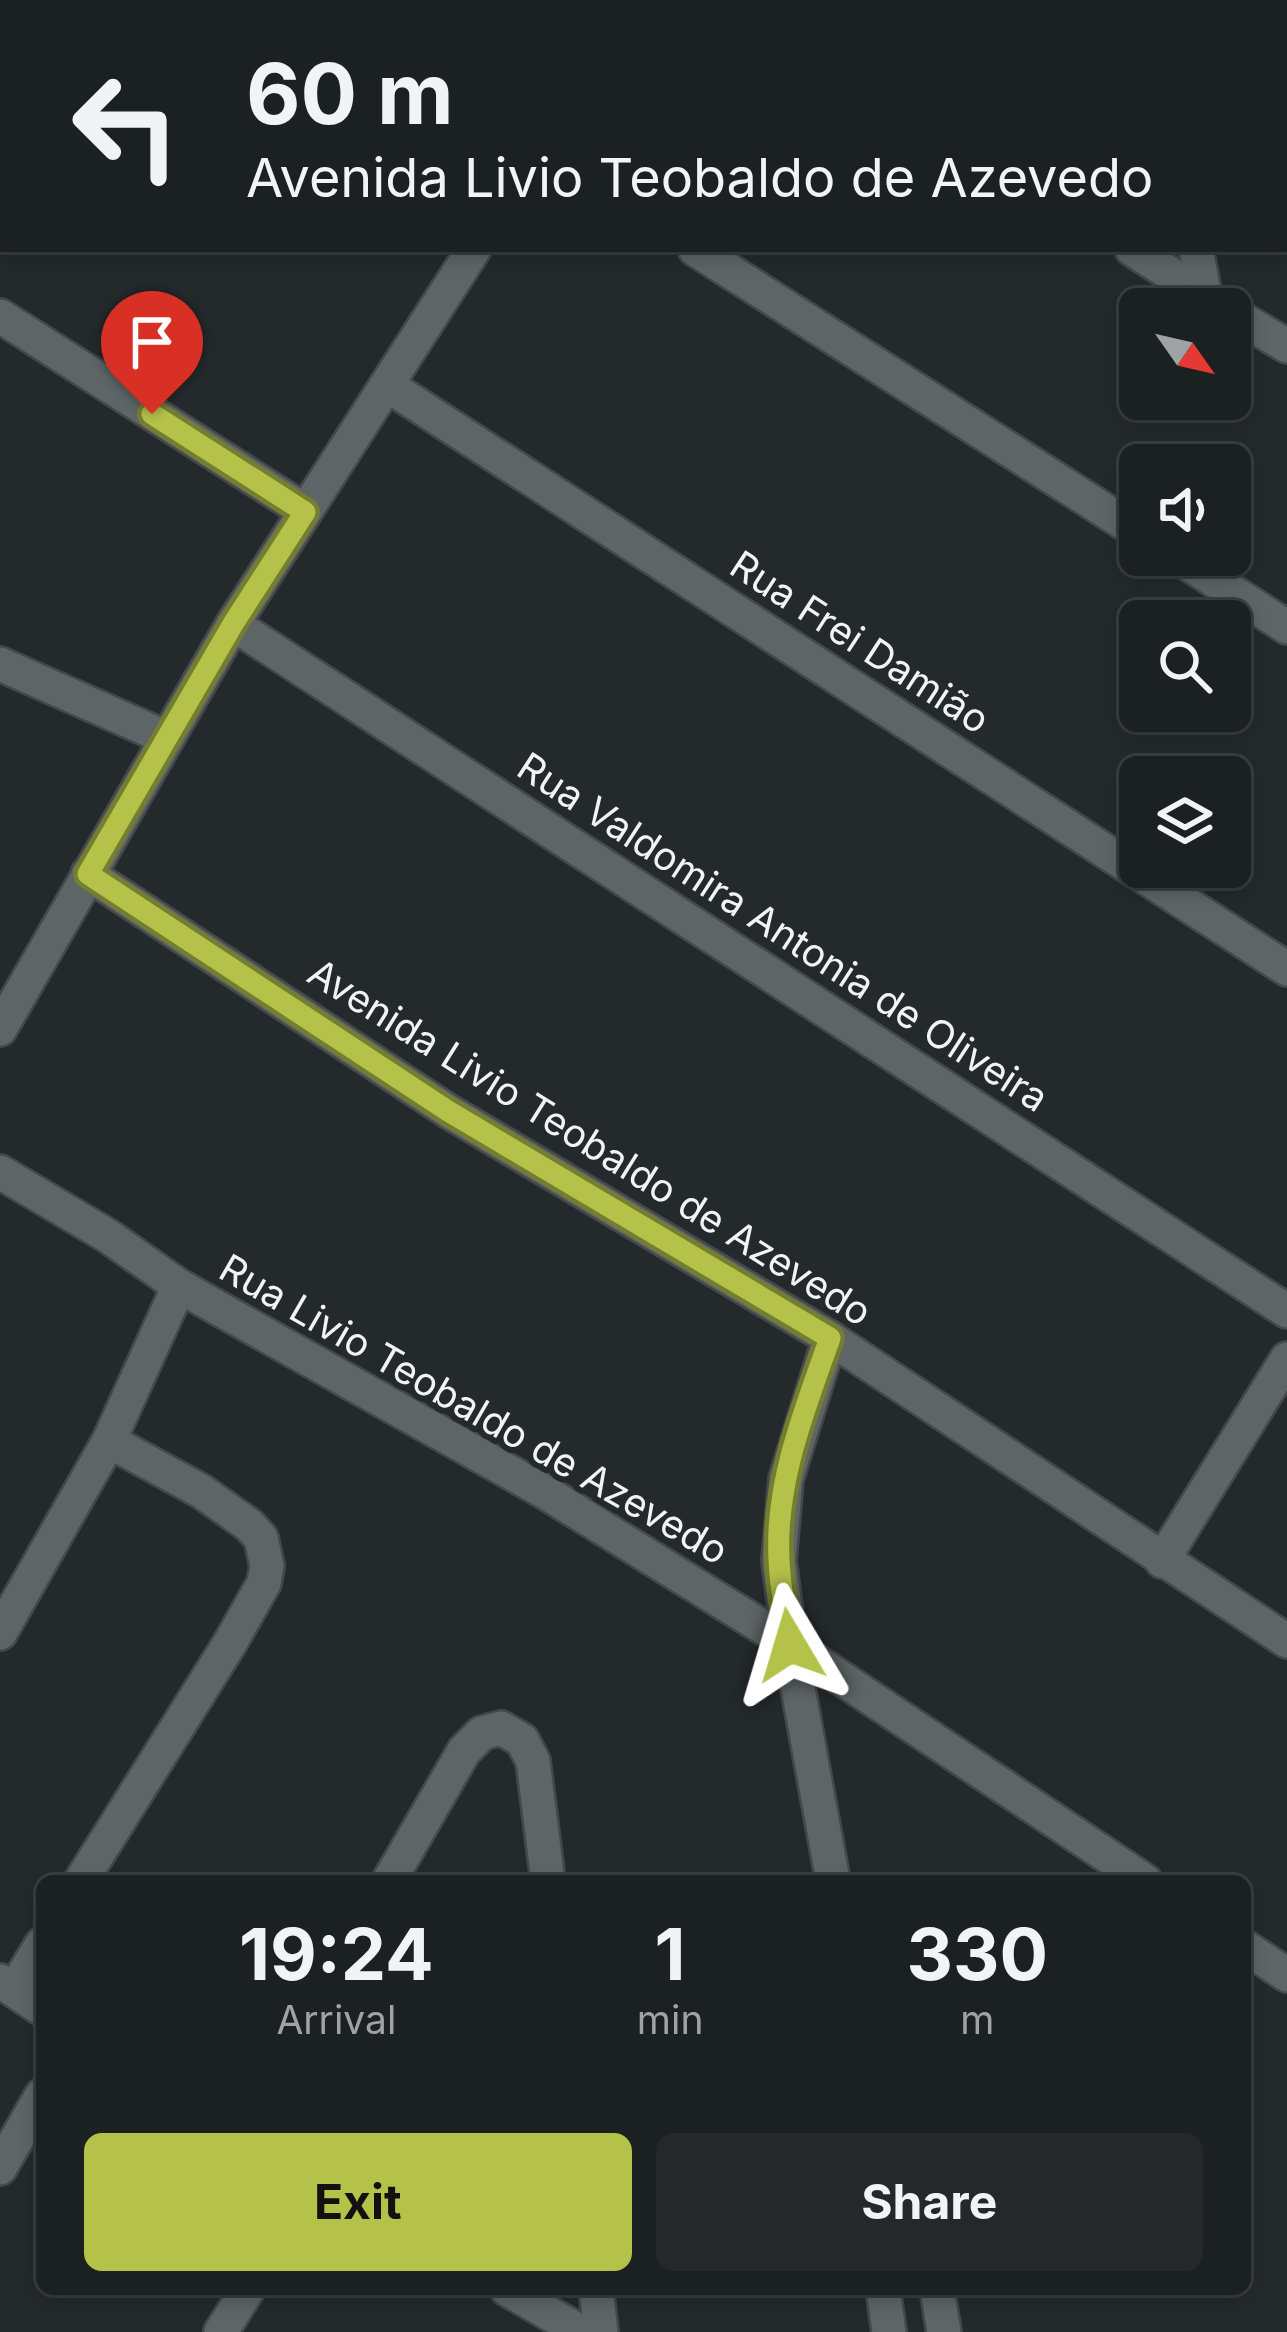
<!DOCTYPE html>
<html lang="en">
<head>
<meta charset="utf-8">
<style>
  :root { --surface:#1b2021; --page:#24282a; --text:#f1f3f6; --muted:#a0a3a5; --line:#393e3f; --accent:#b4c24a }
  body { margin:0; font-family:Inter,sans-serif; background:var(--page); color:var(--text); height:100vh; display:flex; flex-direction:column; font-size:45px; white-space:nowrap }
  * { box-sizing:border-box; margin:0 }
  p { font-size:39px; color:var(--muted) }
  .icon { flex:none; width:66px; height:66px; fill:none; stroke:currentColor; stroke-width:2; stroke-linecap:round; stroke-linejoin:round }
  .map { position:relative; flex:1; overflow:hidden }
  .details { position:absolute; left:36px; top:1875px; width:1215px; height:420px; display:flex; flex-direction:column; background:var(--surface); border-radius:18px; box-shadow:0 6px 18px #0003,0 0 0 3px var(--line) }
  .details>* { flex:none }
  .top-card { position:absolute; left:0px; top:0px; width:1287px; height:252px; box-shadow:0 6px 18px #0003,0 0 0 3px var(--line); background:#1b2021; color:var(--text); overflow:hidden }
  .needle { width:78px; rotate:124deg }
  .controls { position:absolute; left:1119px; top:288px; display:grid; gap:24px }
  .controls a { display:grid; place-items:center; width:132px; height:132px; border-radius:18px; background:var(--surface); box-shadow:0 6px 18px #0003,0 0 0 3px var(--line); font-size:60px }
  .pin { position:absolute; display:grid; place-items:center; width:102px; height:102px; color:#fff; margin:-123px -51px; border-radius:50% 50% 50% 0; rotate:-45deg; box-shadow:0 0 12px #0007 }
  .pin .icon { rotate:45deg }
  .me { position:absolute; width:132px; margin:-66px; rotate:353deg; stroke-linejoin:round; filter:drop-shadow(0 0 9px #0008) }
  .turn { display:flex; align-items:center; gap:42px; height:252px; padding:0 48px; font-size:54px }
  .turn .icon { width:156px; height:156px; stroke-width:2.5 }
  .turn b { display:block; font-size:84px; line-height:102px }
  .eta { display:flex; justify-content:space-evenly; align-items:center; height:204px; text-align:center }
  .eta b { font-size:72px; font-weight:700; line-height:84px }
  .action { display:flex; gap:24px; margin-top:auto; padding:24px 48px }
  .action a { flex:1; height:138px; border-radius:18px; background:var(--accent); color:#111; font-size:48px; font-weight:700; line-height:138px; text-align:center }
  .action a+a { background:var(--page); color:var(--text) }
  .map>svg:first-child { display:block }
</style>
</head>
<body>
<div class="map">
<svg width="1287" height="2332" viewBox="0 0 1287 2332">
  <rect width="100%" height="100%" fill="#242a2c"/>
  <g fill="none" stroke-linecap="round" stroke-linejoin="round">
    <defs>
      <g id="minor">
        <path d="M751,0L755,3"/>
        <path d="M1150,0L1151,3"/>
        <path d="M634,3L636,0"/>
        <path d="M695,249L1140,533"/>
        <path d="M1132,249L1225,309"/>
        <path d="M1196,249L1205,297"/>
        <path d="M1230,312L1287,346"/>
        <path d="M0,316L305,511"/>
        <path d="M387,385L1287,969"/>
        <path d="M1175,555L1287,627"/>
        <path d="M233,624L1287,1311"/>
        <path d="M0,664L167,738"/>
        <path d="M88,874L448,1111L830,1338L1287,1641"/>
        <path d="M0,1029L233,624L474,249"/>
        <path d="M0,1172L108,1236L179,1286L545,1492L790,1644L1145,1881"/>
        <path d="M830,1338L786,1479L779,1561L790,1644L833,1881"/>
        <path d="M1162,1561L1287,1359"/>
        <path d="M0,1633L109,1441L179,1286"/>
        <path d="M81,1881L230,1643L264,1583L267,1566L261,1538L249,1525L201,1491L109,1441"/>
        <path d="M389,1881L464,1751L482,1733L501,1728L522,1740L533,1761L548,1881"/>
        <path d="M1245,1947L1287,1975"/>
        <path d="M0,1981L42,2009"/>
        <path d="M14,1990L42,1944"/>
        <path d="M0,2168L42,2095"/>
        <path d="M507,2289L581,2332"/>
        <path d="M596,2289L601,2332"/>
        <path d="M221,2332L248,2289"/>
      </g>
      <g id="tertiary">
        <path d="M883,2289L889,2332"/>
        <path d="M937,2289L944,2332"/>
      </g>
    </defs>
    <use href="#minor" stroke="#43494a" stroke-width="38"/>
    <use href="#tertiary" stroke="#43494a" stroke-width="38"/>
    <use href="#minor" stroke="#5e6567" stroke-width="33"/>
    <use href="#tertiary" stroke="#5e6567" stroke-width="33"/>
  </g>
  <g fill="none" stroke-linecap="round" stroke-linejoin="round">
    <defs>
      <path id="route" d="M152,414L305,512L233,624L88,874L448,1111L830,1338C805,1409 775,1482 779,1559C780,1588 786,1616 790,1645"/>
    </defs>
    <use href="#route" stroke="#757e30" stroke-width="30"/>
    <use href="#route" stroke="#b4c24a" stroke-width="21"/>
  </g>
  <g text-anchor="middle" stroke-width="12" stroke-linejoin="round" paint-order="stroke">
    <g font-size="39" fill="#f0f4f5" stroke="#242a2c">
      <text transform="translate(860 642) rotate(33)" y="14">Rua Frei Damião</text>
      <text transform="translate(783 932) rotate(33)" y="14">Rua Valdomira Antonia de Oliveira</text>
      <text transform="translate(590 1142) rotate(32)" y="14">Avenida Livio Teobaldo de Azevedo</text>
      <text transform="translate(474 1409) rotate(30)" y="14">Rua Livio Teobaldo de Azevedo</text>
    </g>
  </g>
</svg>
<div class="controls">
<a><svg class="needle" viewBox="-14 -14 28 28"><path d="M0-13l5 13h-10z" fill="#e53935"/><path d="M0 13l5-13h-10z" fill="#a0a3a5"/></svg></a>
<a><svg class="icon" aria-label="sound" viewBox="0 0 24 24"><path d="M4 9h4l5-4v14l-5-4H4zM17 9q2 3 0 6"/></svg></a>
<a><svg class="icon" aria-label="search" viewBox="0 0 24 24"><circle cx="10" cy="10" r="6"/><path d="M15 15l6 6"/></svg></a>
<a><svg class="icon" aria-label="layers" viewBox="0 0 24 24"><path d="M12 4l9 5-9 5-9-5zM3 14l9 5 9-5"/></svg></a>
</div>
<div class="pin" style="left:152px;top:414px;background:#d93025"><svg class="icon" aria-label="arrive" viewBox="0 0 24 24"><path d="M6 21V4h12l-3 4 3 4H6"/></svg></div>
<svg class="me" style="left:790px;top:1645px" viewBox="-20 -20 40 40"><path d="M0-17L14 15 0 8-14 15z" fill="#b4c24a" stroke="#fff" stroke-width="4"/></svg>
<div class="top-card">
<div class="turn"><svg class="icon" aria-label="left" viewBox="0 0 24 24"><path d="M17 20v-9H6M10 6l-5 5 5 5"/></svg><div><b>60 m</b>Avenida Livio Teobaldo de Azevedo</div></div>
</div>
<section class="details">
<div class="eta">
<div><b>19:24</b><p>Arrival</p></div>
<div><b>1</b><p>min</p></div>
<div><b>330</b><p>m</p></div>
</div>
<div class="action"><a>Exit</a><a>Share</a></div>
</section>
</div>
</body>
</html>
